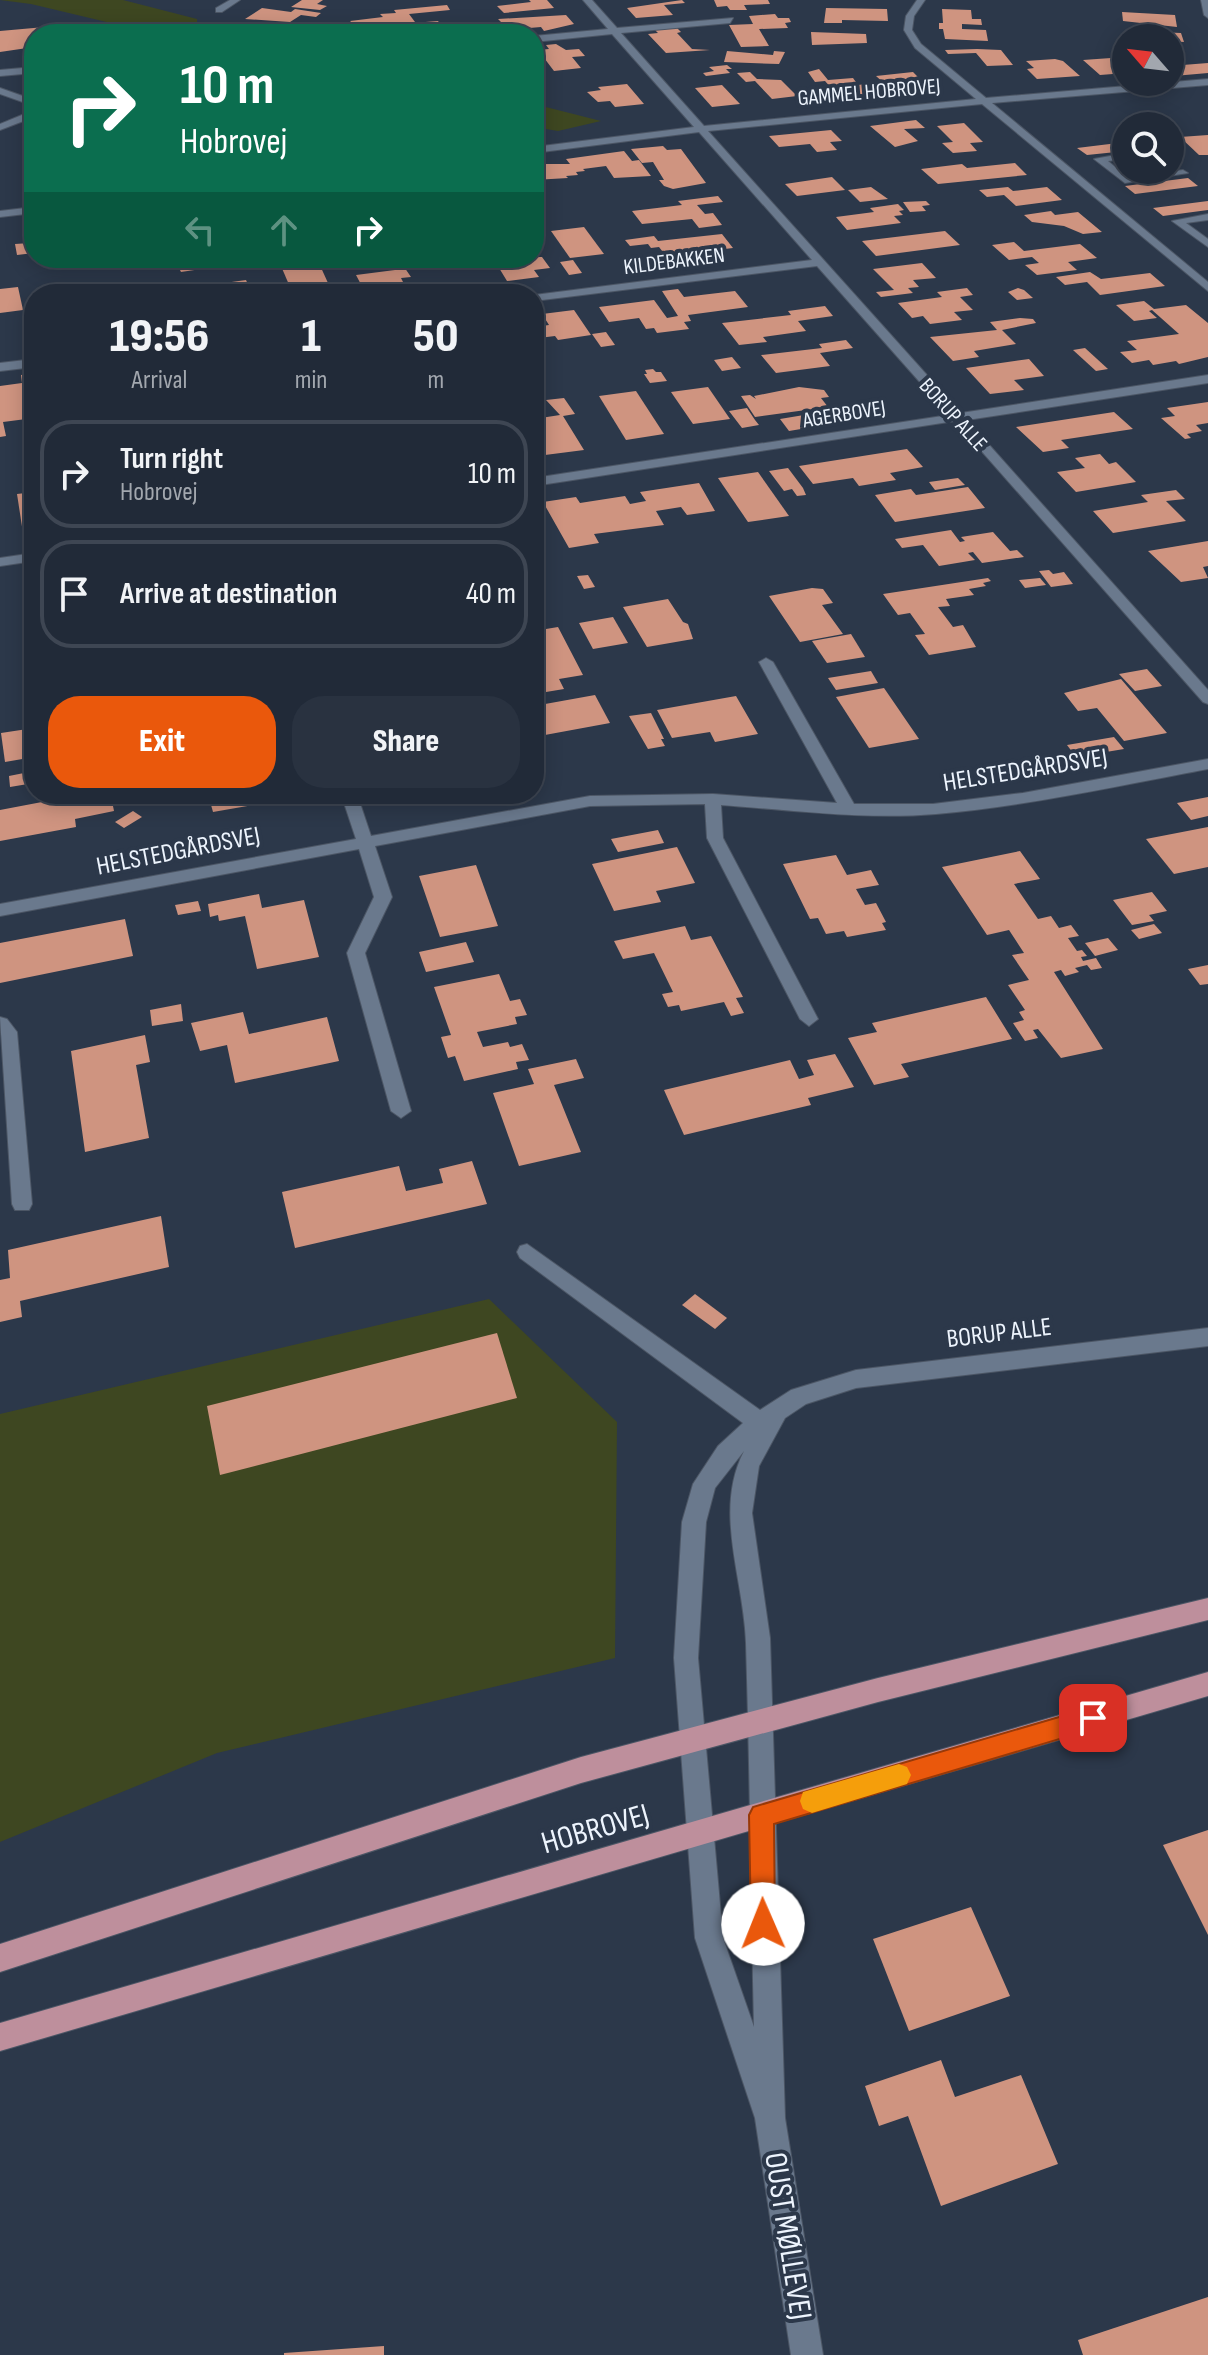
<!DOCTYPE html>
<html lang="en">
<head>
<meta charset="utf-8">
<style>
  :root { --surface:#212a38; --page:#293240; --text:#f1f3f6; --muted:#a2a7ae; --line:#3e4653; --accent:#ea580c }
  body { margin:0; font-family:"Sofia Sans Condensed",sans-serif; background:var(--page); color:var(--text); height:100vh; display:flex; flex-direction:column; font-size:30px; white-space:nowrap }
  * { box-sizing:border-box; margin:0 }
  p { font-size:26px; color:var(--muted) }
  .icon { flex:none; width:44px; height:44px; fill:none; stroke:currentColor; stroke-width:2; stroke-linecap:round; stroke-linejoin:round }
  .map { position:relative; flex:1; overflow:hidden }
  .drawer { position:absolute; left:24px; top:284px; width:520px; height:520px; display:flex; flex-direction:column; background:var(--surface); border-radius:32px; box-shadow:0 4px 20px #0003,0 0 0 2px var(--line) }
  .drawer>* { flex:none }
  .banner { position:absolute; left:24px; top:24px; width:520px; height:244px; border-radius:32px; box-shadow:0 4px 20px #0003,0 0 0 2px var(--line); background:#0b6e4f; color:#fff; overflow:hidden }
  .needle { width:52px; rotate:298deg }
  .fabs { position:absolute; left:1112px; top:24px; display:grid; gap:16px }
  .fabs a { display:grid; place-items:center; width:72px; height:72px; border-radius:50%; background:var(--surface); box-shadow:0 4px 20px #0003,0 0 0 2px var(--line); font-size:40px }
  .pin { position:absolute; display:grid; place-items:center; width:68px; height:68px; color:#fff; margin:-34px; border-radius:16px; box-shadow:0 4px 12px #0006 }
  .me { position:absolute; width:88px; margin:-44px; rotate:359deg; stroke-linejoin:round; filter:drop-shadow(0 0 6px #0008) }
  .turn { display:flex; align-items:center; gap:28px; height:168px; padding:0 24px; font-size:36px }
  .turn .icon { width:104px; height:104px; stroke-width:2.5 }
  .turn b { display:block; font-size:56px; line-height:68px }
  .lanes { display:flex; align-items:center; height:76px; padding:0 24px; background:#0003; justify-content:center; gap:40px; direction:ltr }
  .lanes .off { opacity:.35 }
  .eta { display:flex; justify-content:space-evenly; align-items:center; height:136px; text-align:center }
  .eta b { font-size:48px; font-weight:800; line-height:56px }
  .button { display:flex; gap:16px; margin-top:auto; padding:16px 24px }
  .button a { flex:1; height:92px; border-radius:32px; background:var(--accent); color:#fff; font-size:32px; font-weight:800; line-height:92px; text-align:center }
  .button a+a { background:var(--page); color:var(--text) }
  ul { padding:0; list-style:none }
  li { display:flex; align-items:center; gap:24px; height:108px; margin:0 16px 12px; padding:0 8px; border:4px solid var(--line); border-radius:32px }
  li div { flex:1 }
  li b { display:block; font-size:30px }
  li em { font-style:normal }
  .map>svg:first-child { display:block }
</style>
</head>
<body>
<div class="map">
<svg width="1208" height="2355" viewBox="0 0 1208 2355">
  <rect width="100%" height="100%" fill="#2c384a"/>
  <g fill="#3e4721">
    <path d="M0,0H123L197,19V26L157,34L31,4Z"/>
    <path d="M534,104L601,121L558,131L534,127Z"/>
    <path d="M489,1299L617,1422L615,1658L217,1753L0,1842V1414Z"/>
  </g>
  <g fill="#cf9480">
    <path d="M302,0H323L317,4L327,6L320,10L291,7Z"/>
    <path d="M529,0H547L554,8L504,13L497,6L531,2Z"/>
    <path d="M682,0L685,3L664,5L673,15L636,18L627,8Z"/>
    <path d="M714,0H768L770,4L744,5L747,10H730L727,6L717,7Z"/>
    <path d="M447,5L450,10L409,14L415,22L391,25L397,34H365L350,21L383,17L380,14L396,13L394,10Z"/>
    <path d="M262,8L291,12L295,9L321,13L316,17L301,15L290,22L245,19Z"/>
    <path d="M826,8L887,9L888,21L842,20V23H824Z"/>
    <path d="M942,9L971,10L972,19H981L982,25L962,24V29L986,30L988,41L945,39L943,29H939V23H943Z"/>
    <path d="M1122,12L1175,15L1177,27L1123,21Z"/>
    <path d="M775,14L778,18H789L791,22L785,23L788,28L759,29L769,46L741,47L729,25L753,24L749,16Z"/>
    <path d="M566,15L574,24L544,31L541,27L518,29L511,22L502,23L498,19Z"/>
    <path d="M438,21L440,24L457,22L462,28L445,30L448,34H421L413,23Z"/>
    <path d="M56,26L58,33L76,30L77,34H34V47L0,52V31Z"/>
    <path d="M677,28L681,32L677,33L692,49L710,50L666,53L648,34L658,33L655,30Z"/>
    <path d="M1131,31L1181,33L1184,42L1170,41V38H1133Z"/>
    <path d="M811,32L866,34L867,43L812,45Z"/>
    <path d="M556,44L566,50L579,49L585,56L572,57L581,68L554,71L538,50L549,49L546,45Z"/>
    <path d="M977,49L1001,50L1013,65L987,66L976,53L948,54L945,50Z"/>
    <path d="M727,51L773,55L774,51L785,52L779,64L724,62Z"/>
    <path d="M1111,58L1116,63L1126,62V73L1100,75L1083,60Z"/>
    <path d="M1055,59L1063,61L1080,76L1037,79L1027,69L1034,68L1026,61Z"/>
    <path d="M1208,63V73L1174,76L1170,73V66Z"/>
    <path d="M727,65L732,69H726L730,73L706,76L703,73L714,71L709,67Z"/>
    <path d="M819,69L828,80L853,78L858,85L866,84L871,90H862L868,97L841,99L825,81L815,82L808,72Z"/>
    <path d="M750,72L757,79L781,80L797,96L772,99L755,81L746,82L737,73Z"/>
    <path d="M913,72L922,81L913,82L922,90L895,93L876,76Z"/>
    <path d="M627,84L644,104L615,107L610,101L598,102L587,92L601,90L598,87Z"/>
    <path d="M722,85L740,104L712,107L695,88Z"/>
    <path d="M916,120L925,128L904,129L918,141L895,147L870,126Z"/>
    <path d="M964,123L983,142L970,143L977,151L953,153L942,143L953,142L937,126Z"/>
    <path d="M831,130L842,141L830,142L837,150L817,152L810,144L779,147L769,136Z"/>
    <path d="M1208,135V155H1199L1180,137Z"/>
    <path d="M1126,142V151L1087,155L1077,148Z"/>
    <path d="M663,146L667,150L681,149L706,183L673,189L664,186L659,180H664L653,162L642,163L631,149Z"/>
    <path d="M624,151L632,161L639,160L651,176L614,178L606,166L583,169L585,171L576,172L578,175L566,176L568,178L534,180V164H570L566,159Z"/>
    <path d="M1015,163L1027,175L938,184L921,169L962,164L967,168Z"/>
    <path d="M832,177L845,190L797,196L785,184Z"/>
    <path d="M1188,178L1198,186L1135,194L1125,186Z"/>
    <path d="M871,187L888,199L860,202L848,190Z"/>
    <path d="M1008,187L1013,191L1047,187L1062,200L1016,206L1004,195L987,197L979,190Z"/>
    <path d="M718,196L723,202L697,205L705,214L713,213L722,225L699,228L692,219L642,224L632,211L682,205L678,201Z"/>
    <path d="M926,201L930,205L922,206L926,211L910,212L903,202Z"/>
    <path d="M1208,201V210L1163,216L1153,208Z"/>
    <path d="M898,204L904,210L899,211L903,215L894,216L901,223L847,230L836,217L874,212L870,208Z"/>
    <path d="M1051,211L1055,215L1078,212L1102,232L1083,234L1064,226L1032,222L1024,215Z"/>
    <path d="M34,223V253L17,255L15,244L30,243L26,224Z"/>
    <path d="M584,227L604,254L570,258L551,231Z"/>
    <path d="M945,231L960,245L876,256L862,241Z"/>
    <path d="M722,234L733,248L666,256L659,247L651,248L648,244L630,246L625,240L654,236L658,241Z"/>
    <path d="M1014,242L1024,251L1080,244L1097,258L1068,262L1077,270L1037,275L1025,265L1039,263L1032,257L1009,260L992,245Z"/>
    <path d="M542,257L550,268L534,270L539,277L507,281L493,258Z"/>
    <path d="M398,258L411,277L401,278L409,294H366L356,275L395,270L389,260Z"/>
    <path d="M573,260L582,273L569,275L560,262Z"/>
    <path d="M318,261L333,294H293L281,266Z"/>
    <path d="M199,263L207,264L208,268L181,272L178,266Z"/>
    <path d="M922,263L936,278L913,280L919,287L908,288L913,293L881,297L876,292L894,290L873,269Z"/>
    <path d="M1090,272L1101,279L1150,273L1165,286L1100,295L1087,282L1065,285L1056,277Z"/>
    <path d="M246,280L252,294H213L210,285Z"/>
    <path d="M18,287L23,310L0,313V289Z"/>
    <path d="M967,288L973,295L960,297L973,310L954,312L962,320L930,324L923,316L912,318L898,303L942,297L937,292Z"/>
    <path d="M1018,288L1024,290L1033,298L1017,300L1008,292Z"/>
    <path d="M678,289L684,297L735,291L748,307L688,315L691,321L684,322L689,329L657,333L654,328L646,329L639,318L609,322L599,307L654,300L667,318L678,316L662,291Z"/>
    <path d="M1144,301L1154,309L1186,305L1208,323V357L1179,364L1176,361L1153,365L1149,360L1132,363L1120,352L1137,350L1127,341L1179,334L1152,310L1149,311L1157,318L1134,321L1116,305Z"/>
    <path d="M825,306L833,316L798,321L806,331L763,337L767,342L739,345L722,323L791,315L788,311Z"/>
    <path d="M574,310L591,335L558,340L555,336L539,338L534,327L549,325L542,314Z"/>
    <path d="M1020,318L1033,319L1036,323L1002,330L1016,344L974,351L979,357L953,361L930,337L997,330L990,322Z"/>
    <path d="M606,332L615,345L601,347L592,334Z"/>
    <path d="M846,340L853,348L820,353L830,366L776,373L761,355L822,348L819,344Z"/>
    <path d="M1085,348L1108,369L1096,371L1073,350Z"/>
    <path d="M732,357L741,368L722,371L714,360Z"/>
    <path d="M1029,359L1044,376L1014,380L1024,390L990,394L966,368Z"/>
    <path d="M653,369L656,372H661L667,381L650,383L644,374H647L645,370Z"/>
    <path d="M34,373V418L3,422L6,436L0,437V386L22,383L21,375Z"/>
    <path d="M708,387L730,419L693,424L671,392Z"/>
    <path d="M799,387L824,390L829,397L821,398L828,407L755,417L741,396L750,395L756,399L754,396Z"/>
    <path d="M636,391L664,434L626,440L599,396Z"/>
    <path d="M564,398L575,414L563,416L584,450L545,455L534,436V419L560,415L546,400Z"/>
    <path d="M1208,402V423L1196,425L1202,431L1187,434L1191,438L1185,439L1161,418L1175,416L1167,408Z"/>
    <path d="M747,408L755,420L759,425L742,428L729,411Z"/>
    <path d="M1114,412L1133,429L1061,440L1069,448L1043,452L1016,427Z"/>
    <path d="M804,415L813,427L789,431L780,419Z"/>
    <path d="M907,449L923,467L890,473L896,480L859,486L853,478L813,484L799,466Z"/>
    <path d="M1100,454L1109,464L1116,462L1136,482L1076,492L1057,472L1085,468L1075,458Z"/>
    <path d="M788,468L803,488L806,495L797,496L792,489L784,491L769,471Z"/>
    <path d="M758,472L789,516L748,522L718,478Z"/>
    <path d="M958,478L965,485L935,490L929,482Z"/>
    <path d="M699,483L715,511L687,515L681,507L656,511L664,525L594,534L599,543L569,548L543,502L576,497L580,503L625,496L630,504L646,501L640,492Z"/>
    <path d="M968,487L985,508L895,522L875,495L911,489L916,495Z"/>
    <path d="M1176,490L1185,499L1166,501L1186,521L1113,533L1093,511L1148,502L1141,495Z"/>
    <path d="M34,492V532L23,533L17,494Z"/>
    <path d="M537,507L546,525L535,526L538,533H534V508Z"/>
    <path d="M951,530L960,542L965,541L961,537L993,532L1010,551L1017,550L1024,557L982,563L973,552L968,553L975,560L939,566L923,545L902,548L895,539Z"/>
    <path d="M1208,541V566L1203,567L1208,578L1181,582L1148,551Z"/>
    <path d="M1049,570L1053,574L1064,572L1073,584L1051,587L1039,571Z"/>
    <path d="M588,575L595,587L584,589L577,576Z"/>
    <path d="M988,578L991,581L983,583L986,586L969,589L974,595L946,599L950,606L938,607L953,627L963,625L976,647L929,655L915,635L925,634L910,613L898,615L883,594Z"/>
    <path d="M1040,578L1046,585L1025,588L1019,580Z"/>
    <path d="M34,585V624H32L26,586Z"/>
    <path d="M812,588L823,589L833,603L822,605L843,634L800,642L769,596Z"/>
    <path d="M668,599L683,622L688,624L693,639L647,647L623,607Z"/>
    <path d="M613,617L628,643L593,649L579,623Z"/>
    <path d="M558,627L583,675L559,679L564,689L534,694V631Z"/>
    <path d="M851,634L865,657L827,663L812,641Z"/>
    <path d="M1147,669L1162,686L1135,691L1119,674Z"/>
    <path d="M871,671L878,683L836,690L828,678Z"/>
    <path d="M1121,679L1167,733L1124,741L1097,708L1078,711L1064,693Z"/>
    <path d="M884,688L919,739L869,748L836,697Z"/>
    <path d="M595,695L610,723L534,737V706Z"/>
    <path d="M736,696L758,734L715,742L710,732L672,738L657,710Z"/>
    <path d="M651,713L664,739H661L665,746L648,749L629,716Z"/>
    <path d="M34,728V757L5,762L1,733Z"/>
    <path d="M1114,737L1124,749L1076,757L1067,745Z"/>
    <path d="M34,771V783L10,787L9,776Z"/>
    <path d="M40,794H141V796L112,801L114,811L75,819L76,827L0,841V810L42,802Z"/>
    <path d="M208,794H303L304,796L213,812Z"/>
    <path d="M1208,797V816L1191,820L1177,803Z"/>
    <path d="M133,811L142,817L124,828L115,822Z"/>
    <path d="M1208,827V867L1174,874L1146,839Z"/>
    <path d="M658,830L664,843L618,852L611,839Z"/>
    <path d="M677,847L695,883L656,891L661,902L614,911L592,864Z"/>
    <path d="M1020,851L1040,879L1014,884L1038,919L1051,916L1059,928L1071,925L1079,936L1068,938L1077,951L1082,950L1087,956L1081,957L1083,961L1096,958L1102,968L1091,970L1087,965L1075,968L1079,972L1065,976L1061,970L1054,972L1103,1049L1061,1058L1038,1029L1033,1030L1038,1038L1025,1041L1013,1023L1024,1020L1019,1012L1025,1010L1008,985L1029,980L1012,955L1024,953L1009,930L987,935L942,867Z"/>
    <path d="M836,855L847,875L871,870L879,885L856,889L865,905L876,903L886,922L882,923L886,930L847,937L844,931L826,934L818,918L810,919L783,864Z"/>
    <path d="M476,865L498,926L440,937L419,876Z"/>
    <path d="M1152,892L1167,911L1149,915L1154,921L1132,925L1113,900Z"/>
    <path d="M259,894L262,908L304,900L319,957L257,969L245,916L219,921L218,915L210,917L208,904Z"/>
    <path d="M198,901L201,911L178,915L175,905Z"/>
    <path d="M125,919L133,956L0,983V943Z"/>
    <path d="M1154,924L1162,933L1139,939L1131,930Z"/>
    <path d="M685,926L691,940L711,936L743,997L736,998L744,1013L731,1016L724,1002L681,1011L679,1005L668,1007L662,994L673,992L654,953L623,959L614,941Z"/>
    <path d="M1108,938L1118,950L1095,956L1085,943Z"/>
    <path d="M466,942L474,962L426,972L419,952Z"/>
    <path d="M1208,965V984L1200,985L1188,969Z"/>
    <path d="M499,974L510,1001L520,999L527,1015L515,1017L517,1024L477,1032L483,1047L508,1042L510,1047L522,1044L529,1060L516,1062L518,1069L464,1081L455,1056L448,1058L441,1037L451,1035L434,987Z"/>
    <path d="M986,997L1012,1039L901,1064L909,1077L874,1085L848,1038L877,1032L872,1023Z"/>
    <path d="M181,1004L183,1021L152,1026L150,1010Z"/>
    <path d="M243,1012L249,1034L327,1017L339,1061L235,1083L227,1045L200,1051L191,1023Z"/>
    <path d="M145,1035L150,1062L136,1065L149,1138L85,1152L71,1051Z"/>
    <path d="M835,1054L854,1087L808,1098L811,1105L684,1135L664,1090L790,1060L799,1079L814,1075L807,1060Z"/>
    <path d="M576,1059L584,1078L554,1085L581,1152L519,1166L493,1093L534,1084L528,1069Z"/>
    <path d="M472,1161L487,1204L295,1248L282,1192L399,1166L406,1191L443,1183L439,1169Z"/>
    <path d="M161,1216L169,1267L20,1301L22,1317L0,1322V1280L10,1278L8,1250Z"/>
    <path d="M695,1294L727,1318L715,1329L682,1305Z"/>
    <path d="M497,1333L517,1398L220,1475L207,1406Z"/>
    <path d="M1208,1830V1935L1163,1845Z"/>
    <path d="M971,1907L1010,1996L909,2031L873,1939Z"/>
    <path d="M941,2060L955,2097L1021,2075L1058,2164L941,2206L908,2116L879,2126L865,2086Z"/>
    <path d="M1208,2297V2355H1083L1078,2340Z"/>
    <path d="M384,2346V2355H284V2353Z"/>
  </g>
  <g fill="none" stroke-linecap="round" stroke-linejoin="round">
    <defs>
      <g id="minor">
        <path d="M230,0H240L222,12H216V8Z"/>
        <path d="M583,0H592L617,28L733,18L730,23L621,33L704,126L976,99L915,48L904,30L906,16L917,0H925L914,16L912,30L921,44L986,98L1208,79V85L992,103L1208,282V291L982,104L708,131L961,413L1208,375V383L967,420L1208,690V704L1203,702L955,421L534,486V478L949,415L817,266L534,301V295L812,260L699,132L534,153V147L694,127L612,34L534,42V36L608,29Z"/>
        <path d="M1201,0H1208V18L1204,15Z"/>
        <path d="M34,67V73L0,76V70Z"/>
        <path d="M0,88L34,100V106L0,94Z"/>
        <path d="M34,110V117L0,130V124Z"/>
        <path d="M1126,153V159L1108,161L1127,177L1183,170L1188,173L1125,183L1094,159Z"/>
        <path d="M34,207V213L0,217V211Z"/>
        <path d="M1208,214V220L1186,223L1208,239V247L1172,221Z"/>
        <path d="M34,359V367L0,371V363Z"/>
        <path d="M34,553V561L0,566V558Z"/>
        <path d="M766,658L773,662L854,804H933L1023,793L1208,759V769C1118,786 1027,806 936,814C865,820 792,810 721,805L723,838L818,1019L809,1026L800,1019L707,838L705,804L590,806L375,846L392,897L365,953L411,1111L401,1118L391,1111L347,953L374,897L359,849L0,916V904L356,839L341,794H357L371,836L590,796L713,794L837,803L759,662Z"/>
        <path d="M0,1017L7,1019L17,1032L32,1204L29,1210H15L12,1204Z"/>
        <path d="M527,1244L760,1410L791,1390L856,1370L1208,1328V1346L856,1388L806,1404L785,1418L759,1466L752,1513L770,1638L785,2118L823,2355H791L755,2118L695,1938L674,1658L682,1522L693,1484L718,1446L743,1423L520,1258L517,1252L520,1246ZM744,1451C713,1512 744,1578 746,1643C750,1771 751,1899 754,2027L723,1938L698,1658L706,1522L715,1488Z"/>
      </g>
      <g id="major">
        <path d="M1208,1598V1620L878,1702L581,1783L0,1972V1944L581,1757L878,1678Z"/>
        <path d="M1208,1672V1696L0,2051V2023Z"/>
      </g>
    </defs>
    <use href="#minor" stroke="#4c5665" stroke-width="2"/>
    <use href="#major" stroke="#4c5665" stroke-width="2"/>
    <use href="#minor" fill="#6a798d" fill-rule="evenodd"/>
    <use href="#major" fill="#be8f9c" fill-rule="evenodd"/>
  </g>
  <path fill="#ea580c" stroke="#983908" stroke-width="2" d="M1093,1707L1101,1710L1104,1718L1101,1726L1093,1729L774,1824L775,1924L772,1932L763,1936L754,1932L751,1924L749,1815L753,1807Z"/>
  <path fill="#f59e0b" d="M899,1764L907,1767L911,1775L907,1784L812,1813L803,1809L800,1801L803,1792Z"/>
  <g text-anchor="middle" stroke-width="8" stroke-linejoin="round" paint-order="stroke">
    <g font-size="22" fill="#edf4fd" stroke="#2c384a">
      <text transform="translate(869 91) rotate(-5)" y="8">GAMMEL HOBROVEJ</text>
      <text transform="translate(674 260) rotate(-7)" y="8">KILDEBAKKEN</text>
      <text transform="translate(844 413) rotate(-9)" y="8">AGERBOVEJ</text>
      <text transform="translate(954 414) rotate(48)" y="8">BORUP ALLE</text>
    </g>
    <g font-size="26" fill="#edf4fd" stroke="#2c384a">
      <text transform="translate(1025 769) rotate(-9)" y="9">HELSTEDGÅRDSVEJ</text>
      <text transform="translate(178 850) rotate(-11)" y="9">HELSTEDGÅRDSVEJ</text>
      <text transform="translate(999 1332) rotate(-7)" y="9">BORUP ALLE</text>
    </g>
    <g font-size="32" fill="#edf4fd" stroke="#2c384a">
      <text transform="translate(595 1828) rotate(-16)" y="11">HOBROVEJ</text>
      <text transform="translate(789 2236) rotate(81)" y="11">OUST MØLLEVEJ</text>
    </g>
  </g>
</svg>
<div class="fabs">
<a><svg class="needle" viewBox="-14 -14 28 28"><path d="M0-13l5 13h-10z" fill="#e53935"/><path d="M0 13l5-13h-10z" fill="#a2a7ae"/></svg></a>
<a><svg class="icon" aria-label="search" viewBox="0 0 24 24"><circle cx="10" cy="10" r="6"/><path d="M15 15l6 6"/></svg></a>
</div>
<div class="pin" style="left:1093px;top:1718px;background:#d93025"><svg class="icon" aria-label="arrive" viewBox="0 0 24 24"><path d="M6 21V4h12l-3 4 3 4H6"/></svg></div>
<svg class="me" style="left:763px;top:1924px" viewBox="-20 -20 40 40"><circle r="19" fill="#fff"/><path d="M0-13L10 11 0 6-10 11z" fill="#ea580c"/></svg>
<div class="banner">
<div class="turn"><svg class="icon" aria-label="right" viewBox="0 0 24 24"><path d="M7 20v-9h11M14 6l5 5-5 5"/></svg><div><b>10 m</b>Hobrovej</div></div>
<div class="lanes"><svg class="icon off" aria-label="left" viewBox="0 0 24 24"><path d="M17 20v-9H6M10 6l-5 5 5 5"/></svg><svg class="icon off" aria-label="ahead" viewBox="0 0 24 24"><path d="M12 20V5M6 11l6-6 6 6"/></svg><svg class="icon" aria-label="right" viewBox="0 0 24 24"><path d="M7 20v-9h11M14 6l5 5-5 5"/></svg></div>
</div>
<section class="drawer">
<div class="eta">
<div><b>19:56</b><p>Arrival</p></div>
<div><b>1</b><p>min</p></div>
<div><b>50</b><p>m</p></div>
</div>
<ul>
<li><svg class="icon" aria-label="right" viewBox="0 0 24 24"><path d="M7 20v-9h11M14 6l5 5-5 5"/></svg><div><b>Turn right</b><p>Hobrovej</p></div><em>10 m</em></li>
<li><svg class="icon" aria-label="arrive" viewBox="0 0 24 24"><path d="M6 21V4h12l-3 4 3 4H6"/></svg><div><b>Arrive at destination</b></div><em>40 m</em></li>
</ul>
<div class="button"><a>Exit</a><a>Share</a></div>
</section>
</div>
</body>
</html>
